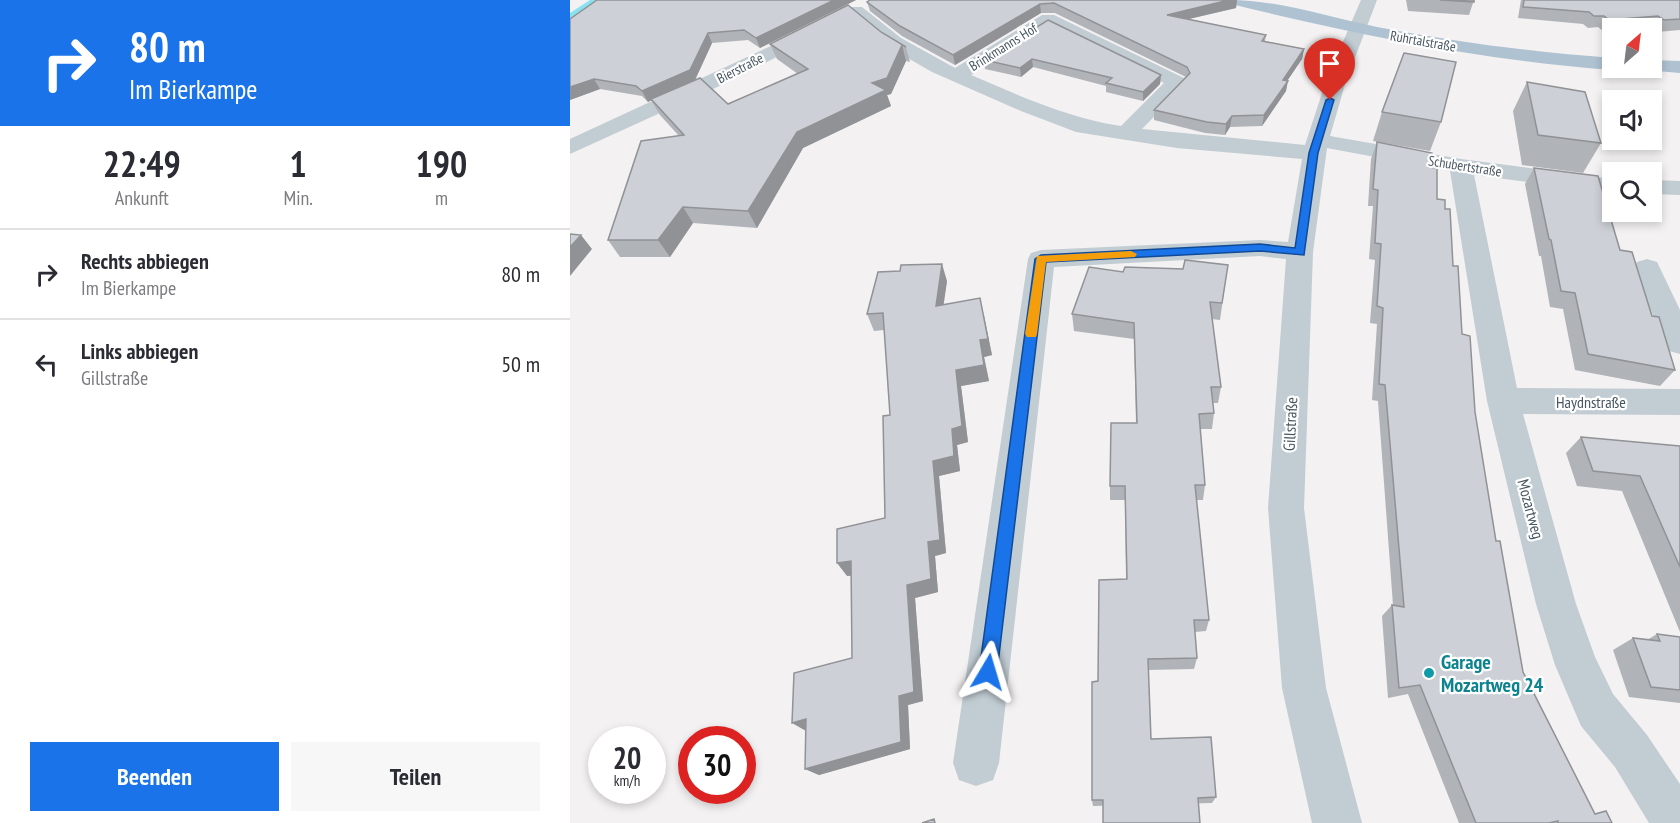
<!DOCTYPE html>
<html lang="de">
<head>
<meta charset="utf-8">
<style>
  :root { --surface:#fff; --page:#f7f7f7; --text:#2b2b33; --muted:#7c7c81; --line:#e1e1e2; --accent:#1a73e8 }
  body { margin:0; font-family:"PT Sans Narrow",sans-serif; background:var(--page); color:var(--text); height:100vh; display:flex; flex-direction:column; font-size:22px; white-space:nowrap }
  * { box-sizing:border-box; margin:0 }
  p { font-size:20px; color:var(--muted) }
  .icon { flex:none; width:33px; height:33px; fill:none; stroke:currentColor; stroke-width:2; stroke-linecap:round; stroke-linejoin:round }
  .map { position:relative; flex:1; overflow:hidden }
  .sheet { display:flex; flex-direction:column; background:var(--surface); width:570px }
  .sheet>* { flex:none }
  .top-card { background:#1a73e8; color:#fff; overflow:hidden }
  .needle { width:39px; rotate:28deg }
  .fabs { position:absolute; left:1032px; top:18px; display:grid; gap:12px }
  .fabs a { display:grid; place-items:center; width:60px; height:60px; border-radius:0px; background:var(--surface); box-shadow:0 3px 9px #0003; font-size:30px }
  .speed { position:absolute; left:18px; top:726px; display:flex; gap:12px; font-size:30px; font-weight:700; text-align:center }
  .speed>* { display:grid; place-content:center; width:78px; height:78px; border-radius:50%; background:var(--surface); box-shadow:0 3px 9px #0003; line-height:1 }
  .speed small { font-size:15px; font-weight:400 }
  .speed .limit { border:9px solid #d22; background:#fff; color:#111 }
  .pin { position:absolute; display:grid; place-items:center; width:51px; height:51px; color:#fff; margin:-62px -26px; border-radius:50% 50% 50% 0; rotate:-45deg; box-shadow:0 0 6px #0007 }
  .pin .icon { rotate:45deg }
  .me { position:absolute; width:66px; margin:-33px; rotate:7deg; stroke-linejoin:round; filter:drop-shadow(0 0 4px #0008) }
  .turn { display:flex; align-items:center; gap:21px; height:126px; padding:0 30px; font-size:27px }
  .turn .icon { width:78px; height:78px; stroke-width:2.5 }
  .turn b { display:block; font-size:42px; line-height:51px }
  .eta { display:flex; justify-content:space-evenly; align-items:center; height:102px; text-align:center }
  .eta b { font-size:36px; font-weight:700; line-height:42px }
  .action { display:flex; gap:12px; margin-top:auto; padding:12px 30px }
  .action a { flex:1; height:69px; border-radius:0px; background:var(--accent); color:#fff; font-size:24px; font-weight:700; line-height:69px; text-align:center }
  .action a+a { background:var(--page); color:var(--text) }
  ul { padding:0; list-style:none }
  li { display:flex; align-items:center; gap:18px; height:90px; padding:0 30px; border-top:2px solid var(--line) }
  li div { flex:1 }
  li b { display:block; font-size:22px }
  li em { font-style:normal }
  main { display:flex; flex:1; min-height:0 }
  .map>svg:first-child { display:block }
</style>
</head>
<body>
<main>
<section class="sheet">
<div class="top-card">
<div class="turn"><svg class="icon" aria-label="right" viewBox="0 0 24 24"><path d="M7 20v-9h11M14 6l5 5-5 5"/></svg><div><b>80 m</b>Im Bierkampe</div></div>
</div>
<div class="eta">
<div><b>22:49</b><p>Ankunft</p></div>
<div><b>1</b><p>Min.</p></div>
<div><b>190</b><p>m</p></div>
</div>
<ul>
<li><svg class="icon" aria-label="right" viewBox="0 0 24 24"><path d="M7 20v-9h11M14 6l5 5-5 5"/></svg><div><b>Rechts abbiegen</b><p>Im Bierkampe</p></div><em>80 m</em></li>
<li><svg class="icon" aria-label="left" viewBox="0 0 24 24"><path d="M17 20v-9H6M10 6l-5 5 5 5"/></svg><div><b>Links abbiegen</b><p>Gillstraße</p></div><em>50 m</em></li>
</ul>
<div class="action"><a>Beenden</a><a>Teilen</a></div>
</section>
<div class="map">
<svg width="1110" height="823" viewBox="0 0 1110 823">
  <rect width="100%" height="100%" fill="#f3f1f1"/>
  <g fill="none" stroke-linecap="round" stroke-linejoin="round">
    <path fill="#88e2f2" fill-rule="evenodd" d="M20,0H27L0,18V13Z"/>
    <g fill="#c1ccd3" fill-rule="evenodd">
      <path d="M791,0H807L776,81L760,136L891,159L1042,179V193L904,175L947,388L1110,389V415L953,414L1006,604L1025,657L1043,694L1077,735L1110,784V823H1079L1045,767L1011,726L985,665L966,604L917,401L880,171L757,148L743,252L734,508L756,688L792,823H742L712,688L698,508L716,259L690,256L484,267L429,763L423,780L406,786L389,780L383,763L458,259L461,253L471,250L690,240L718,242L732,159L607,148L506,132L451,111L362,72L317,46L277,11L280,7H292L331,38L385,68L472,15H484L614,78L617,82L614,86L572,129L735,145L756,81ZM479,26L594,83L551,126C498,118 450,96 401,75Z"/>
      <path d="M244,26L250,27L253,31L250,35L156,83L0,154V139Z"/>
      <path d="M1082,180L1110,181V195L1082,194Z"/>
      <path d="M1077,259L1087,262L1110,310V354L1099,351L1095,343L1063,268L1067,262Z"/>
    </g>
    <g fill="#afc2d1" fill-rule="evenodd">
      <path d="M659,0C709,0 758,17 807,27C884,42 963,52 1042,58V68H1049L1042,70C912,60 787,35 661,4Z"/>
      <path d="M1082,60L1110,61V73L1075,70L1073,68H1082Z"/>
    </g>
  </g>
  <g fill="#b0b3b8">
    <path d="M27,0H286L190,48L178,40L142,43L125,80L158,104L228,74L207,59L200,44L311,32L336,47L340,62L336,61L321,94L317,95L321,106L233,148L187,228L123,223L100,257H50L38,240L109,136L90,115L81,100L78,102L72,96L30,89L0,100Z"/>
    <path d="M300,0H667L666,8L619,19L696,35L695,41L734,49L732,59L717,81L716,91L692,126L660,127L655,135L635,133L584,120V110L616,77L485,13H471L385,65L332,36L300,11L297,2Z"/>
    <path d="M836,0H904L899,15L838,11Z"/>
    <path d="M951,0H1110V30L1087,32L1081,28H1042V30L1033,31L1028,27L1018,28L1013,24L948,18Z"/>
    <path d="M478,20L591,75L590,84L573,101L536,92V86L463,67L451,77L415,69L414,60Z"/>
    <path d="M957,82L1031,143L1013,173L952,165L943,111Z"/>
    <path d="M812,112L871,122L860,151L803,141Z"/>
    <path d="M807,142L858,167L867,199L875,209L892,334L926,541L953,672L1025,814L1042,823H889L838,694L818,698L812,616L822,605H823L808,401L802,400L807,324L800,323L805,260L799,259L803,206H798L801,159Z"/>
    <path d="M964,168L1050,250L1082,316L1105,370L1090,386L1005,370L993,309L980,307L971,256H969L955,184Z"/>
    <path d="M658,265L650,320L642,319L651,387L648,403H643L644,413L642,429H630L635,485L633,500H626L639,620L636,631L625,632L627,658L624,669L578,670L581,739L646,797L642,803L523,806L522,800L528,681L556,579L555,500H540V486L566,423L564,339L504,331L502,314L553,272L613,269Z"/>
    <path d="M377,281L373,305L414,315L422,355L414,357L419,381L391,386L398,442L387,445L390,471L369,476L376,553L365,556L368,592L345,598L353,701L338,705L340,749L249,775L235,769L282,658L281,576H277L315,518L320,415L314,330L304,331L297,314Z"/>
    <path d="M1011,437L1110,446V632L1052,491L1007,486L996,453Z"/>
    <path d="M1087,634L1110,637V703L1059,697L1043,650L1063,638L1077,640Z"/>
  </g>
  <g fill="#909296">
    <path d="M264,0H286L190,48L186,38Z"/>
    <path d="M659,0H667L666,8L597,24V15Z"/>
    <path d="M470,4L471,13L385,65L383,55Z"/>
    <path d="M138,33L142,43L125,80L78,102L72,91Z"/>
    <path d="M332,45L336,61L321,94L317,95L321,106L233,148L187,228L178,211L227,132L302,83Z"/>
    <path d="M734,49L732,59L711,90L713,80Z"/>
    <path d="M462,59L463,67L451,77L450,68Z"/>
    <path d="M591,75L590,84L573,101V92Z"/>
    <path d="M24,79L30,89L0,100V87Z"/>
    <path d="M718,81L716,91L692,126L694,115Z"/>
    <path d="M662,116L660,127L655,135L656,124Z"/>
    <path d="M113,207L123,223L100,257L88,240Z"/>
    <path d="M11,235L22,249L0,276V247Z"/>
    <path d="M372,264L377,281L371,323L366,306Z"/>
    <path d="M410,298L422,355L414,357L419,381L391,386L398,442L387,445L390,471L369,476L376,553L365,556L368,592L345,598L353,701L338,705L340,749L249,775L235,769L329,696L337,585L358,542L363,461L382,429L386,370L410,340Z"/>
    <path d="M281,561L291,574L277,576L267,563Z"/>
    <path d="M236,719V731L222,723Z"/>
  </g>
  <g fill="#cdd0d6" stroke="#909296" stroke-width="1.5">
    <path d="M27,0H264L186,38L174,30L138,33L120,70L72,91L66,86L24,79L0,87V19Z"/>
    <path d="M300,0H659L597,15L696,35L692,41L734,49L713,80L718,81L694,115L662,116L656,124L637,122L584,110L620,73L617,67L484,3L470,4L383,55L330,26L297,2Z"/>
    <path d="M870,0H904V2Z"/>
    <path d="M954,0H1110V19L1094,20L1088,16L1039,20L1034,16H1024L1019,12L953,7Z"/>
    <path d="M278,5L311,32L336,47L332,45L317,78L302,83L316,90L227,132L178,211L113,207L88,240H38L71,141L114,135L81,99L130,78L158,104L238,69L200,44Z"/>
    <path d="M478,20L591,75L573,92L536,83L542,78L462,59L450,68L414,60Z"/>
    <path d="M834,53L886,62L871,122L812,112Z"/>
    <path d="M957,82L1015,92L1031,143L968,135Z"/>
    <path d="M807,142L862,153L858,167L867,168V199L875,200V209H880L883,266H888L892,334L900,336L905,412L926,541H930L953,672L1025,814L1036,811L1042,823H988V821L979,823H906L850,685L829,688L822,605L834,607L815,385L809,384L813,308L807,306L811,244L805,243L808,190L803,189Z"/>
    <path d="M964,168L1028,176L1050,250L1062,252L1082,316L1089,317L1105,370L1018,354L1005,293L991,291L981,240L979,239Z"/>
    <path d="M0,234L11,235L0,247Z"/>
    <path d="M615,260L658,265L652,303L640,302L651,387H641L644,413L629,414L635,485H625L639,620H624L627,658L578,659L581,739L641,737L646,797L628,798L630,823H533V800H522V682L528,681L529,580L557,579L555,486H540L541,423H567L564,323L502,314L519,267L553,272L555,267L613,269Z"/>
    <path d="M372,264L366,306L410,298L418,339L410,340L414,365L386,370L392,426L382,429L384,456L363,461L370,540L358,542L361,579L337,585L344,692L329,696L331,742L235,769L236,719L222,723L224,673L282,658L281,561L267,563V529L315,518L313,416L320,415L313,313L297,314L308,272L330,271L331,265Z"/>
    <path d="M1011,437L1110,446V567L1070,476L1023,471Z"/>
    <path d="M1087,634L1110,637V690L1081,687L1063,638L1090,641Z"/>
    <path d="M364,819L365,823H352Z"/>
  </g>
  <path fill="#1a73e8" stroke="#114b97" stroke-width="1.5" d="M760,98L764,100L748,153L734,255L690,251L476,262L427,672L424,678L418,680L412,678L409,672L465,259L471,255L690,244L725,248L739,153L756,100Z"/>
  <path fill="#f59e0b" d="M561,251L567,254L565,257L476,262L467,334L466,337H457L455,334L467,256Z"/>
  <circle fill="#0f9aa8" stroke="#fff" stroke-width="2" cx="859" cy="673" r="6"/>
  <g text-anchor="middle" stroke-width="4.5" stroke-linejoin="round" paint-order="stroke">
    <g font-size="14" fill="#475660" stroke="#fff">
      <text transform="translate(853 41) rotate(10)" y="5">Ruhrtalstraße</text>
      <text transform="translate(433 47) rotate(-32)" y="5">Brinkmanns Hof</text>
      <text transform="translate(170 68) rotate(-27)" y="5">Bierstraße</text>
      <text transform="translate(895 166) rotate(9)" y="5">Schubertstraße</text>
    </g>
    <g font-size="16" fill="#475660" stroke="#fff">
      <text x="1021" y="408">Haydnstraße</text>
      <text transform="translate(720 424) rotate(-87)" y="6">Gillstraße</text>
      <text transform="translate(961 509) rotate(75)" y="6">Mozartweg</text>
    </g>
    <g font-size="20" font-weight="bold" fill="#0d838f" stroke="#fff" text-anchor="start">
      <text x="871" y="669">Garage<tspan x="871" dy="23">Mozartweg 24</tspan></text>
    </g>
  </g>
</svg>
<div class="fabs">
<a><svg class="needle" viewBox="-14 -14 28 28"><path d="M0-13l5 13h-10z" fill="#e53935"/><path d="M0 13l5-13h-10z" fill="#7c7c81"/></svg></a>
<a><svg class="icon" aria-label="sound" viewBox="0 0 24 24"><path d="M4 9h4l5-4v14l-5-4H4zM17 9q2 3 0 6"/></svg></a>
<a><svg class="icon" aria-label="search" viewBox="0 0 24 24"><circle cx="10" cy="10" r="6"/><path d="M15 15l6 6"/></svg></a>
</div>
<div class="speed"><div>20<small>km/h</small></div><div class="limit">30</div></div>
<div class="pin" style="left:760px;top:100px;background:#d93025"><svg class="icon" aria-label="arrive" viewBox="0 0 24 24"><path d="M6 21V4h12l-3 4 3 4H6"/></svg></div>
<svg class="me" style="left:418px;top:672px" viewBox="-20 -20 40 40"><path d="M0-17L14 15 0 8-14 15z" fill="#1a73e8" stroke="#fff" stroke-width="4"/></svg>
</div>
</main>
</body>
</html>
